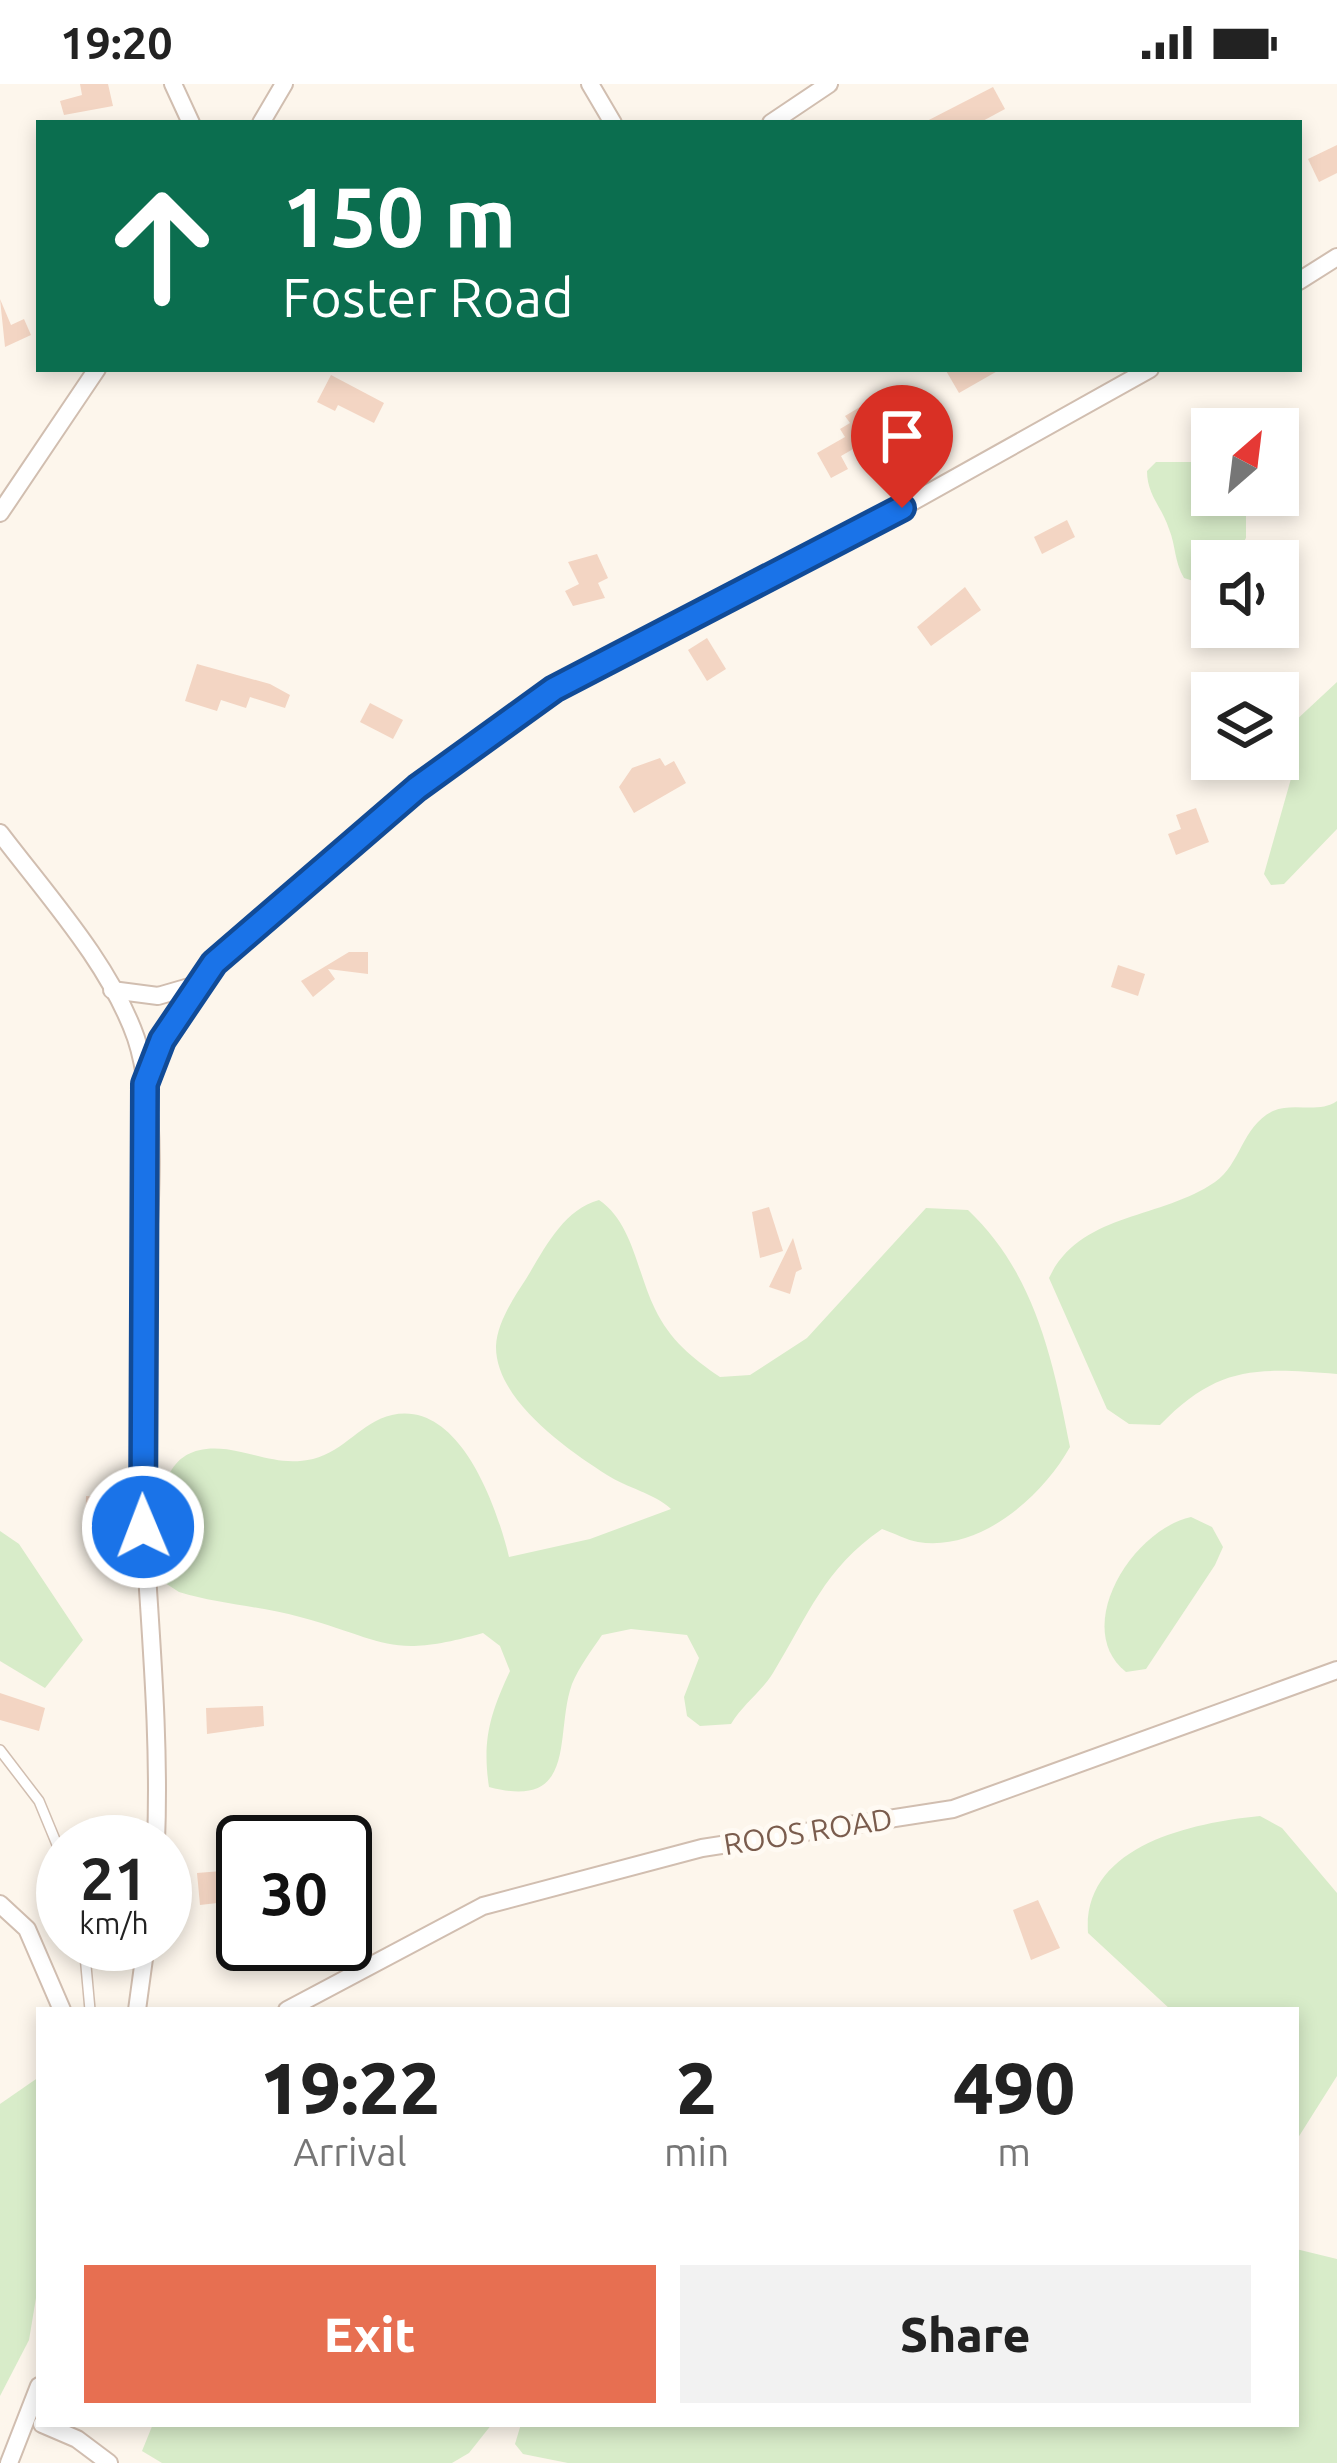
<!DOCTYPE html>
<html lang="en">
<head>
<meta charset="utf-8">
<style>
  :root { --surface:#fff; --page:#f2f2f2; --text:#222; --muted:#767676; --accent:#e76f51 }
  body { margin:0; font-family:Ubuntu,sans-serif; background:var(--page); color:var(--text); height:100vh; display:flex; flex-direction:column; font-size:45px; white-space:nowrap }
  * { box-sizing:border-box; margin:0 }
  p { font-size:39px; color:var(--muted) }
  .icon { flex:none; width:66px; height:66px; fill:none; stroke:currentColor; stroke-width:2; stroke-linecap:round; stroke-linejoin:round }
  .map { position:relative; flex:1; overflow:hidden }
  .drawer { position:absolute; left:36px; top:1923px; width:1263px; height:420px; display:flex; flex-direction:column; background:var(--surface); border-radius:0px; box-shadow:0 6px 18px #0003 }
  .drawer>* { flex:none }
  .hud { position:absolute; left:36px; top:36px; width:1266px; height:252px; border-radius:0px; box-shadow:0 6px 18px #0003; background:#0b6e4f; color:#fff; overflow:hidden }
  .needle { width:78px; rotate:28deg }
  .fabs { position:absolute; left:1191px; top:324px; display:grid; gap:24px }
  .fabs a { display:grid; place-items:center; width:108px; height:108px; border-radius:0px; background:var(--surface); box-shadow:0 6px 18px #0003; font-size:60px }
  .speed { position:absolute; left:36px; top:1731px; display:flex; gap:24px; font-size:60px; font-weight:700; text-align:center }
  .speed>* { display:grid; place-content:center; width:156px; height:156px; border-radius:50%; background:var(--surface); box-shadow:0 6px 18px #0003; line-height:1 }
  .speed small { font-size:30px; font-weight:400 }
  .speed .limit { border:6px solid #111; border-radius:18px; background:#fff; color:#111 }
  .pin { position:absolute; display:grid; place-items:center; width:102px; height:102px; color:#fff; margin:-123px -51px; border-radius:50% 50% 50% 0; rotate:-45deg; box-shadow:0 0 12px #0007 }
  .pin .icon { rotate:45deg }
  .me { position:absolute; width:132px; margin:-66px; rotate:359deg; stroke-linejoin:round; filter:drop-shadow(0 0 9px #0008) }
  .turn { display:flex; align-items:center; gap:42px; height:252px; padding:0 48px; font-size:54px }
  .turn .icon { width:156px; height:156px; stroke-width:2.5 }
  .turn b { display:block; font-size:84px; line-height:102px }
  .eta { display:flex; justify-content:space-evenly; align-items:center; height:204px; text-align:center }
  .eta b { font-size:72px; font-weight:800; line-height:84px }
  .cta { display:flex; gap:24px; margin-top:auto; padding:24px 48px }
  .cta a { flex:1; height:138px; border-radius:0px; background:var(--accent); color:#fff; font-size:48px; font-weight:800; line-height:138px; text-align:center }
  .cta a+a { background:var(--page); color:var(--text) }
  .status { display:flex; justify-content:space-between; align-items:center; height:84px; padding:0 60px; background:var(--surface); direction:ltr }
  .status svg { height:33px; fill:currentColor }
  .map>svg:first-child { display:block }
</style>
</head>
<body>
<div class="status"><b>19:20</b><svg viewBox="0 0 49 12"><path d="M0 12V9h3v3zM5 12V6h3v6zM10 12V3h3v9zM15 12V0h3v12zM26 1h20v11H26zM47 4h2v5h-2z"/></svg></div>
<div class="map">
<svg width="1337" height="2379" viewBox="0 0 1337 2379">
  <rect width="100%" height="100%" fill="#fdf6ec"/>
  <g fill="#d8ecc9">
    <path d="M1156,378H1212V411L1246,415V454L1233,477H1212V503L1184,494C1174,477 1176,462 1169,445C1162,423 1147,411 1147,387Z"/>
    <path d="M1337,598V745L1284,800L1271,801L1264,790L1296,677L1293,639Z"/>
    <path d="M1337,1017V1290C1258,1284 1219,1280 1160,1341L1129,1340L1107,1325L1049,1194C1080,1128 1160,1136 1215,1098C1241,1080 1242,1042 1273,1027C1294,1018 1318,1030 1337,1017Z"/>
    <path d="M599,1116C633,1139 637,1189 655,1225C670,1256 692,1274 720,1293L750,1291L807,1254L926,1124L968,1126C1035,1189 1053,1276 1070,1363C1042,1413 980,1468 918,1458C906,1456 894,1449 882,1445C824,1485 809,1530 773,1589C762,1607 743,1620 731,1640L700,1642L687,1632L684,1613L699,1574L687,1551L631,1545L602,1551C592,1566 579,1583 572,1600C554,1650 579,1727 489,1703C482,1656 490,1630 510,1587L500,1562L483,1549C388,1576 386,1556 300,1533C260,1522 218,1520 179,1508L162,1497C159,1434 147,1346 241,1368C268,1374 286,1381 313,1375C345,1367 361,1338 392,1331C460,1316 497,1423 509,1473L590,1455L671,1425C654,1409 627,1404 607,1391C566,1365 495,1315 496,1262C497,1239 514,1213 526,1195C545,1164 563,1126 599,1116Z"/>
    <path d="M1191,1433L1212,1443L1223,1463L1215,1481L1146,1585L1126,1588C1071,1544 1132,1446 1191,1433Z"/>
    <path d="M0,1447L19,1460L83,1556L45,1604L0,1577Z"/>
    <path d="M1260,1732L1282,1744L1337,1809V1992L1296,2057V1926H1171L1088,1849C1082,1762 1190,1739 1260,1732Z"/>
    <path d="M39,1993V2196L29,2256L0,2312V2020Z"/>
    <path d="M1296,2165L1337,2175V2379H568L523,2370L515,2360L521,2340H1296Z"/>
    <path d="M153,2340H492L469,2369L452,2379H162L142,2367Z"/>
  </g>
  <g fill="#f3d5c3">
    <path d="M80,0H108L113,22L64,31L60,17L82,11Z"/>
    <path d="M993,3L1005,25L979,39H923Z"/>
    <path d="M1337,61V89L1319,98L1308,75Z"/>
    <path d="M0,215L11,241L24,235L31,251L5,263Z"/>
    <path d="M945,285H1001L959,309Z"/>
    <path d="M331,291L384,319L374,339L338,321L335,327L317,318Z"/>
    <path d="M865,320L885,355L871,364L867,357L841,372L848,385L831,394L817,369L845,353L840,345L850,339L845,332Z"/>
    <path d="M1067,436L1075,453L1042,470L1034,453Z"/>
    <path d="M597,470L608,494L598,499L605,514L573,522L565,507L579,500L568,478Z"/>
    <path d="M965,503L981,526L931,562L917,543Z"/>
    <path d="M707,554L726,585L707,597L688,566Z"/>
    <path d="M197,580L270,600L290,611L285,624L250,613L246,624L221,616L217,627L185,617Z"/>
    <path d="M370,619L403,636L393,655L360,638Z"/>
    <path d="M660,674L665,682L674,677L686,699L634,729L619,703L632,684Z"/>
    <path d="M1196,724L1209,758L1176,771L1168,750L1181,745L1176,731Z"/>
    <path d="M349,868H368V890L328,885L335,895L313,913L301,897Z"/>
    <path d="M1118,881L1145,890L1138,912L1111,903Z"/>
    <path d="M769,1123L783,1167L760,1174L752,1128Z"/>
    <path d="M793,1154L802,1185L796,1188L790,1210L769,1203Z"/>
    <path d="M86,1412L112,1413V1448H106V1461H85Z"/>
    <path d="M0,1609L45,1624L39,1647L0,1636Z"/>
    <path d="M263,1622L264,1642L207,1650L206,1624Z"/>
    <path d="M234,1786L236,1805L225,1806L226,1818L200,1821L197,1789Z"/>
    <path d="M1038,1816L1060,1864L1031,1876L1013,1826Z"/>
  </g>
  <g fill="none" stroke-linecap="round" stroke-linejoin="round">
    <defs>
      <g id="service">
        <path d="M0,1666L39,1717L63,1775"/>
        <path d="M84,1860L90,1926"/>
      </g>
      <g id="minor">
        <path d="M173,0L191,39"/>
        <path d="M590,0L613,39"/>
        <path d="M261,39L284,0"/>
        <path d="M771,39L829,0"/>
        <path d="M1299,197L1337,173"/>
        <path d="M0,429L97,285"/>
        <path d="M0,749C47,811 110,880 136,954C166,1044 141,1212 140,1310C139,1460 162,1608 156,1758"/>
        <path d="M112,906L158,912L196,901"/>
        <path d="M145,1000L178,928L215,879L417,704L553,605L862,446L1150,285"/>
        <path d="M0,1820L27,1845L62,1926"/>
        <path d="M137,1926L146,1860"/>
        <path d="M287,1926L483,1822L702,1764L953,1725L1337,1586"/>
        <path d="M42,2340L77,2355L109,2379"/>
        <path d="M9,2379L39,2302"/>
      </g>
    </defs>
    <use href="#service" stroke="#d1beb0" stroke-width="12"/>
    <use href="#minor" stroke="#d1beb0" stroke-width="20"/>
    <use href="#service" stroke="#fff" stroke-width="9"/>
    <use href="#minor" stroke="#fff" stroke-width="16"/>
  </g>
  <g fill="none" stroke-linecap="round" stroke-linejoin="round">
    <defs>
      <path id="route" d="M143,1443L145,1000L162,956L214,879L417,704L554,605L902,424"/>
    </defs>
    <use href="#route" stroke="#114b97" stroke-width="30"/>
    <use href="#route" stroke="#1a73e8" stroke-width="21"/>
  </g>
  <g text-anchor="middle" stroke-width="10" stroke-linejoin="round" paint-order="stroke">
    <g font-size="30" fill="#7a5c4d" stroke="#fffaf3">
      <text transform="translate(808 1748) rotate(-9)" y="10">ROOS ROAD</text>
    </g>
  </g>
</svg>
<div class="fabs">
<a><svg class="needle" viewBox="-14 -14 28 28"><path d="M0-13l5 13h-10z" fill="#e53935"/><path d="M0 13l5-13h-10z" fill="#767676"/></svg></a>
<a><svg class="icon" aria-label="sound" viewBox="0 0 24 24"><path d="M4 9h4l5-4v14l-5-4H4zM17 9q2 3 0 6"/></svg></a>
<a><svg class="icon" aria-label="layers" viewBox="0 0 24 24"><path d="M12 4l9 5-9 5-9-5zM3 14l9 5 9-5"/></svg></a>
</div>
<div class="speed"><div>21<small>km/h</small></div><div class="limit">30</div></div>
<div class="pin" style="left:902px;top:424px;background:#d93025"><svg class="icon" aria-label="arrive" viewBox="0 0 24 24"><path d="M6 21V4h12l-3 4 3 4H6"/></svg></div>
<svg class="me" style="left:143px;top:1443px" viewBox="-20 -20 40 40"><circle r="17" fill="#1a73e8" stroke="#fff" stroke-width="3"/><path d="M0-11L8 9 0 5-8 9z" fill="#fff"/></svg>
<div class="hud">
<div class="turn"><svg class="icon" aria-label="ahead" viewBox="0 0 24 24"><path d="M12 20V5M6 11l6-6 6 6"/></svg><div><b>150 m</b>Foster Road</div></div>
</div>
<section class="drawer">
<div class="eta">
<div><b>19:22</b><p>Arrival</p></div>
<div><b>2</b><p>min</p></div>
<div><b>490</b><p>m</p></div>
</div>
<div class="cta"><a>Exit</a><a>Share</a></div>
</section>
</div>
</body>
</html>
